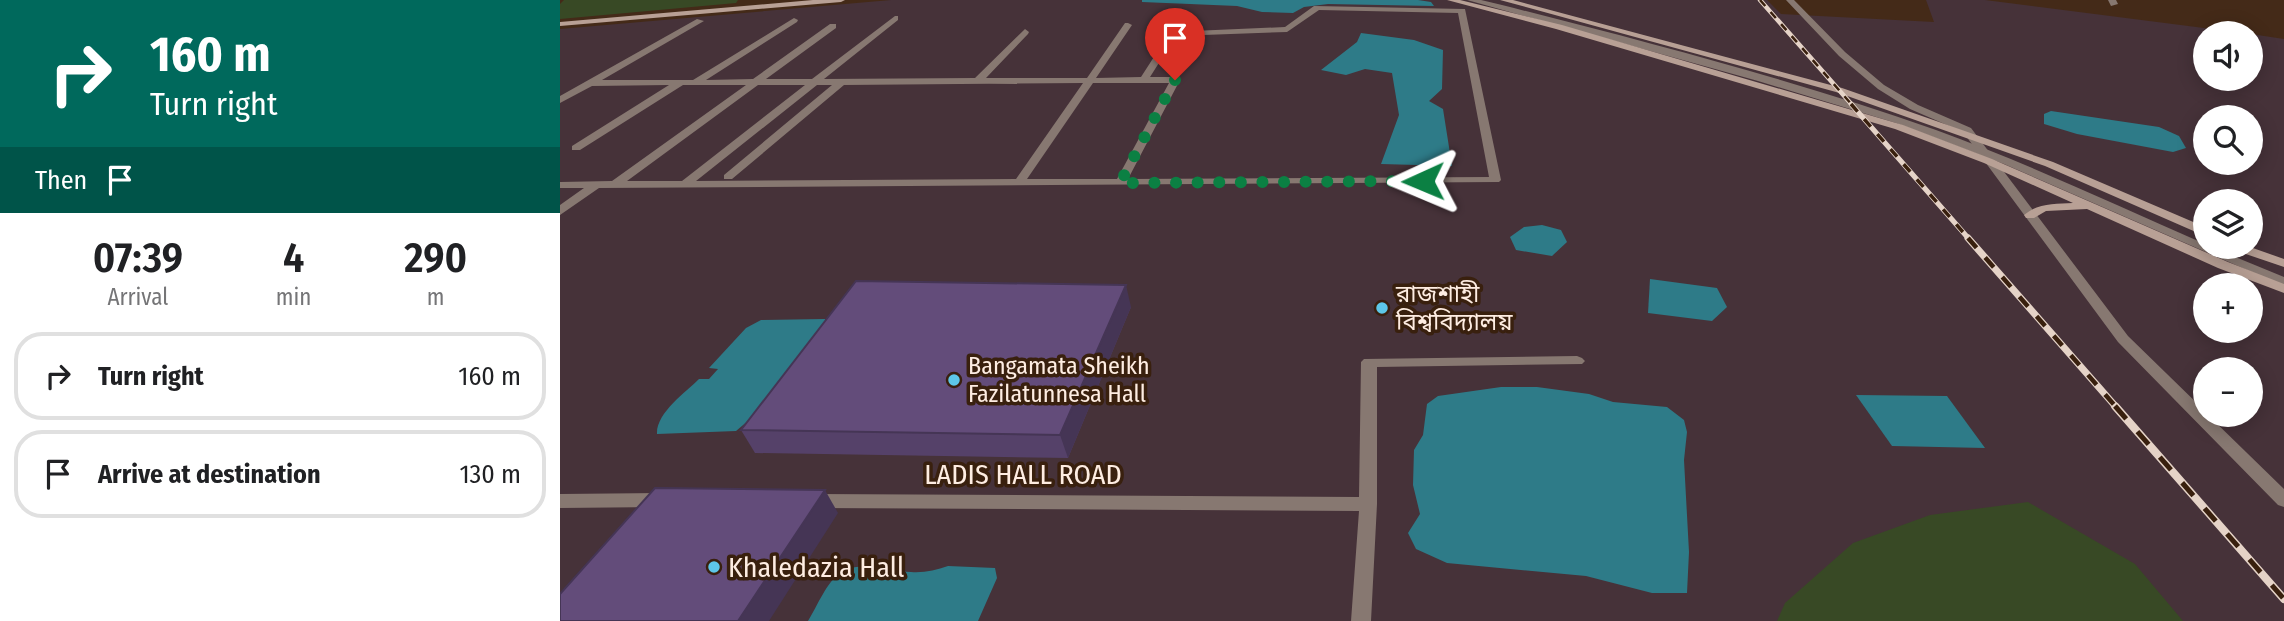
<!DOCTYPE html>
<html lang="en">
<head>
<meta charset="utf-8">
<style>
  :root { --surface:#fff; --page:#f6f6f6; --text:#202124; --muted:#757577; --line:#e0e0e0 }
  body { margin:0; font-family:"Fira Sans Condensed","Noto Sans Bengali",sans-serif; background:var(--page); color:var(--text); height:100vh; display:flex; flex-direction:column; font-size:26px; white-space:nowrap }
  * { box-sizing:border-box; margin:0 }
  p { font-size:23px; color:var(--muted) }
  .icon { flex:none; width:38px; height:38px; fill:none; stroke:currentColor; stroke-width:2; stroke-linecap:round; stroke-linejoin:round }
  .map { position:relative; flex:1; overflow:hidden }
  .details { display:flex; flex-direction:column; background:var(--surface); width:560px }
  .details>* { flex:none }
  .hud { background:#00695c; color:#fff; overflow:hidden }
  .buttons { position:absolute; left:1633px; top:21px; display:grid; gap:14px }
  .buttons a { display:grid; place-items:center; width:70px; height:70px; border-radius:50%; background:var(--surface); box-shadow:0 4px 18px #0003; font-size:35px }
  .pin { position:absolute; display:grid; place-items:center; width:60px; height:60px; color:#fff; margin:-72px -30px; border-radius:50% 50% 50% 0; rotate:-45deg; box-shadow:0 0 7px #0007 }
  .pin .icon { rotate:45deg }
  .me { position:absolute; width:77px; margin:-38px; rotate:269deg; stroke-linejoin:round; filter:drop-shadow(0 0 5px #0008) }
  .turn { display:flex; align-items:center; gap:24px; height:147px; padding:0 35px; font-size:32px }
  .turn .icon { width:91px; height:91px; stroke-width:2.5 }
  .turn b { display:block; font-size:49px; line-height:60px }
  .then { display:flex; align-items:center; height:66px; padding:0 35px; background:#0003; gap:14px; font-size:26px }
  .eta { display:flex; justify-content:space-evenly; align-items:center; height:119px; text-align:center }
  .eta b { font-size:42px; font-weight:600; line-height:49px }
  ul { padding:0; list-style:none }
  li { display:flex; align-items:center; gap:21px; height:88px; margin:0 14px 10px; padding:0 21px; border:4px solid var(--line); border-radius:28px }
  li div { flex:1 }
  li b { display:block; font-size:26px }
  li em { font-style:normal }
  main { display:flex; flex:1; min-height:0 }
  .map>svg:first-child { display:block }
</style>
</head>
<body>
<main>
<section class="details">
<div class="hud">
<div class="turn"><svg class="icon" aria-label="right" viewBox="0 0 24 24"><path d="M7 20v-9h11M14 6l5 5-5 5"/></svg><div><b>160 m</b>Turn right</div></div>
<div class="then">Then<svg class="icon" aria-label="arrive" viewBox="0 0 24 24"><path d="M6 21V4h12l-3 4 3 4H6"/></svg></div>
</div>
<div class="eta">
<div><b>07:39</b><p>Arrival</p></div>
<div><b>4</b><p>min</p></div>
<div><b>290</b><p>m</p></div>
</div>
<ul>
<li><svg class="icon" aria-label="right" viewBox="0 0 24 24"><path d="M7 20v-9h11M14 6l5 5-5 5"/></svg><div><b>Turn right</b></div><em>160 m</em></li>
<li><svg class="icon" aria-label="arrive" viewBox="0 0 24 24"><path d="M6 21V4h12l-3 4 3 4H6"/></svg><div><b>Arrive at destination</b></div><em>130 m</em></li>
</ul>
</section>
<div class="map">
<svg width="1724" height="621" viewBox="0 0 1724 621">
  <rect width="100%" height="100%" fill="#442a18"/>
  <path fill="#463239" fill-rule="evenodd" d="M331,0H1207L1221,14L1374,22L1366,0H1425L1683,33H1645V79H1690L1691,34L1724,39V621H0V29ZM1645,117H1690V163H1645ZM1645,201H1690V247H1645ZM1645,285H1690V331H1645ZM1645,369H1690V415H1645Z"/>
  <g fill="#384925">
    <path d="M4,0H178L176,3L0,19V4Z"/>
    <path d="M1468,502L1575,564L1623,621H1217L1225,603L1293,543L1370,515Z"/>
  </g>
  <g fill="#2e7b88">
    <path d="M582,0H858L871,2L874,6L768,4L744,7L733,13L702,12L677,6L582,2Z"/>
    <path d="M801,33L854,40L883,50L882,89L869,101L883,109L892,166L821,164L839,115L832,73L805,69L786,75L761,70L797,42Z"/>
    <path d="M1491,111L1599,127L1619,136L1626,148L1613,152L1517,134L1484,124V114Z"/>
    <path d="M982,225L1001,230L1007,242L992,256L956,250L950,237L964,227Z"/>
    <path d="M1090,279L1157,288L1167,307L1152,321L1088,313Z"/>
    <path d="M265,319V329L195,415L176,431L97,434C96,413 126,392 139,379H149L158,369L149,368L186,328L201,320Z"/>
    <path d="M941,387H977L1029,394L1053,402L1107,407L1124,420L1127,432L1124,460L1129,552L1127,593H1092L1026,576L887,563L856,549L848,533L860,514L853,485L854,450L863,435L867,404L878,396Z"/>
    <path d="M1296,395L1387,396L1425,448L1332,446Z"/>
    <path d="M388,566L435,568L437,578L418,621H248C258,605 266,583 281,572C297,560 333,572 351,572C364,573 376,570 388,566Z"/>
  </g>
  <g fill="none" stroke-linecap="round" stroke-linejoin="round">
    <g fill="#877871" fill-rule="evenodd">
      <path d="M1226,0H1234L1285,52L1324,85L1358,105L1411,128L1568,336L1645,411V415H1648L1724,489V507L1718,505L1558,342L1403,132L1350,109L1318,89L1279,56Z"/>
      <path d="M1548,0H1556L1558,4L1551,6Z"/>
      <path d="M754,6L905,9L941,180L939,182L39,188L0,215V205L24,188H0V182L52,181L186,85H123L20,150H12V146L109,85L32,86L0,103V96L137,19L144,21L42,80H133L234,18L238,20L237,22L146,80L193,79L270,24H276V28L206,79H252L335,16H338V20L264,79L415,78L465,29L469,32L468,34L426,78H527L565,23H568L572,25L536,78L581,77L610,32L725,27ZM759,10L898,13L929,177L568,179L620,80L615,77H590L616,36L727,32ZM523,83L456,179L136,181L257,85H272L164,175V179H172L284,85ZM533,83H609L557,179H467ZM198,85H245L122,181H67Z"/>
      <path d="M1017,356L1022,358L1025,361L1022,364L817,367V504L811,621H791L799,511L254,508L248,506L245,501L248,496L254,494L799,497L801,362L804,359Z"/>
      <path d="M101,493L107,495L110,500L107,505L101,507L0,508V494Z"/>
    </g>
    <path fill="#877871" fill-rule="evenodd" d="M907,0H921L942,5C1087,42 1234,80 1376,130C1467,163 1556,205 1645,244V247H1651L1724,277V286L1444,164L1336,123L1198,81Z"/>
    <g fill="#b8a095" fill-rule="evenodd">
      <path d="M253,0H285L281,2L0,26V22Z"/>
      <path d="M887,0H900L1002,25L1343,125L1432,159L1668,262L1724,284V293L1658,268L1527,209L1486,211L1474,218H1466L1464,215C1478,203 1495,204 1513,203L1424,163L1335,129L996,29Z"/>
      <path d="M940,0H953L1282,88L1493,162L1645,227V236L1485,166L1276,92Z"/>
      <path d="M1673,247H1690L1724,259V267L1674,250Z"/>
    </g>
    <defs>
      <path id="rail-far3" d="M1200,0L1293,106"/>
      <path id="rail-far2" d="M1291,104L1409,239"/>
      <path id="rail-far1" d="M1408,238L1557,408"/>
      <path id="rail" d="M1555,406L1724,599"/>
    </defs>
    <use href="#rail-far3" stroke="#e5d3c7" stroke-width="4.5"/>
    <use href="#rail-far2" stroke="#e5d3c7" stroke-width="5"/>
    <use href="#rail-far1" stroke="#e5d3c7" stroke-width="7"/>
    <use href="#rail" stroke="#e5d3c7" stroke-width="8"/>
    <use href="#rail-far3" stroke="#39200e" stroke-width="2.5" stroke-dasharray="8" stroke-linecap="butt"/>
    <use href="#rail-far2" stroke="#39200e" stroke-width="3.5" stroke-dasharray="10" stroke-linecap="butt"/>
    <use href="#rail-far1" stroke="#39200e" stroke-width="4.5" stroke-dasharray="13" stroke-linecap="butt"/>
    <use href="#rail" stroke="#39200e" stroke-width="5" stroke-dasharray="17" stroke-linecap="butt"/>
  </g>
  <path fill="#554169" d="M571,307L508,458L195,453L181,430Z"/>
  <g fill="#453555">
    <path d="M566,285L571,307L508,458L500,435Z"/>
    <path d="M265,490L278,513L209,621H178Z"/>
  </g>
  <g fill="#634c7a" stroke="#453555" stroke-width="2">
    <path d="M296,281L566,285L500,435L181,430Z"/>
    <path d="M95,488L265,490L178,621H0V594Z"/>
  </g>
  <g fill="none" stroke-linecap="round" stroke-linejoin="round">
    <path stroke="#0b8043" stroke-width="12" stroke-dasharray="0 21.6" d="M615,80L560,183L863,181"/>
  </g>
  <g fill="#5dc7e8" stroke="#39200e" stroke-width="2.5">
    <circle cx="822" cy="308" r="7"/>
    <circle cx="394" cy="380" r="7"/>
    <circle cx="154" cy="567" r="7"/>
  </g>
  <g text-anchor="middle" stroke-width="7" stroke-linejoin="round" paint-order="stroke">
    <g font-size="24" fill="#feede2" stroke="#39200e" text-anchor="start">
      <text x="836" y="302">রাজশাহী<tspan x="836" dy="28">বিশ্ববিদ্যালয়</tspan></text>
      <text x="408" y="374">Bangamata Sheikh<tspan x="408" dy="28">Fazilatunnesa Hall</tspan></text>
    </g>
    <g font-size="28" fill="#feede2" stroke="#39200e">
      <text x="463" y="484">LADIS HALL ROAD</text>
    </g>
    <g font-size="28" fill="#feede2" stroke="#39200e" text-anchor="start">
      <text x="168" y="577">Khaledazia Hall</text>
    </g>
  </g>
</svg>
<div class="buttons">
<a><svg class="icon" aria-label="sound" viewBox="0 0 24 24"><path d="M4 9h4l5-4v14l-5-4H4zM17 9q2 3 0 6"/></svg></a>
<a><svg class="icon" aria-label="search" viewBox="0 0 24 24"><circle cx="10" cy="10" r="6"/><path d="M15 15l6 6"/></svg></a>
<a><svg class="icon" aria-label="layers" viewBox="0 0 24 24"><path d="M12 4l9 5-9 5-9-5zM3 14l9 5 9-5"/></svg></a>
<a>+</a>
<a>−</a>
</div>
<div class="pin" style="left:615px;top:80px;background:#d93025"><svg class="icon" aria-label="arrive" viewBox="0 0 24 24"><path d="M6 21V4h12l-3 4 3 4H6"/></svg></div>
<svg class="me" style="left:863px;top:181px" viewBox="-20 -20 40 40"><path d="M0-17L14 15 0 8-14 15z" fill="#0b8043" stroke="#fff" stroke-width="4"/></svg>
</div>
</main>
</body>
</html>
